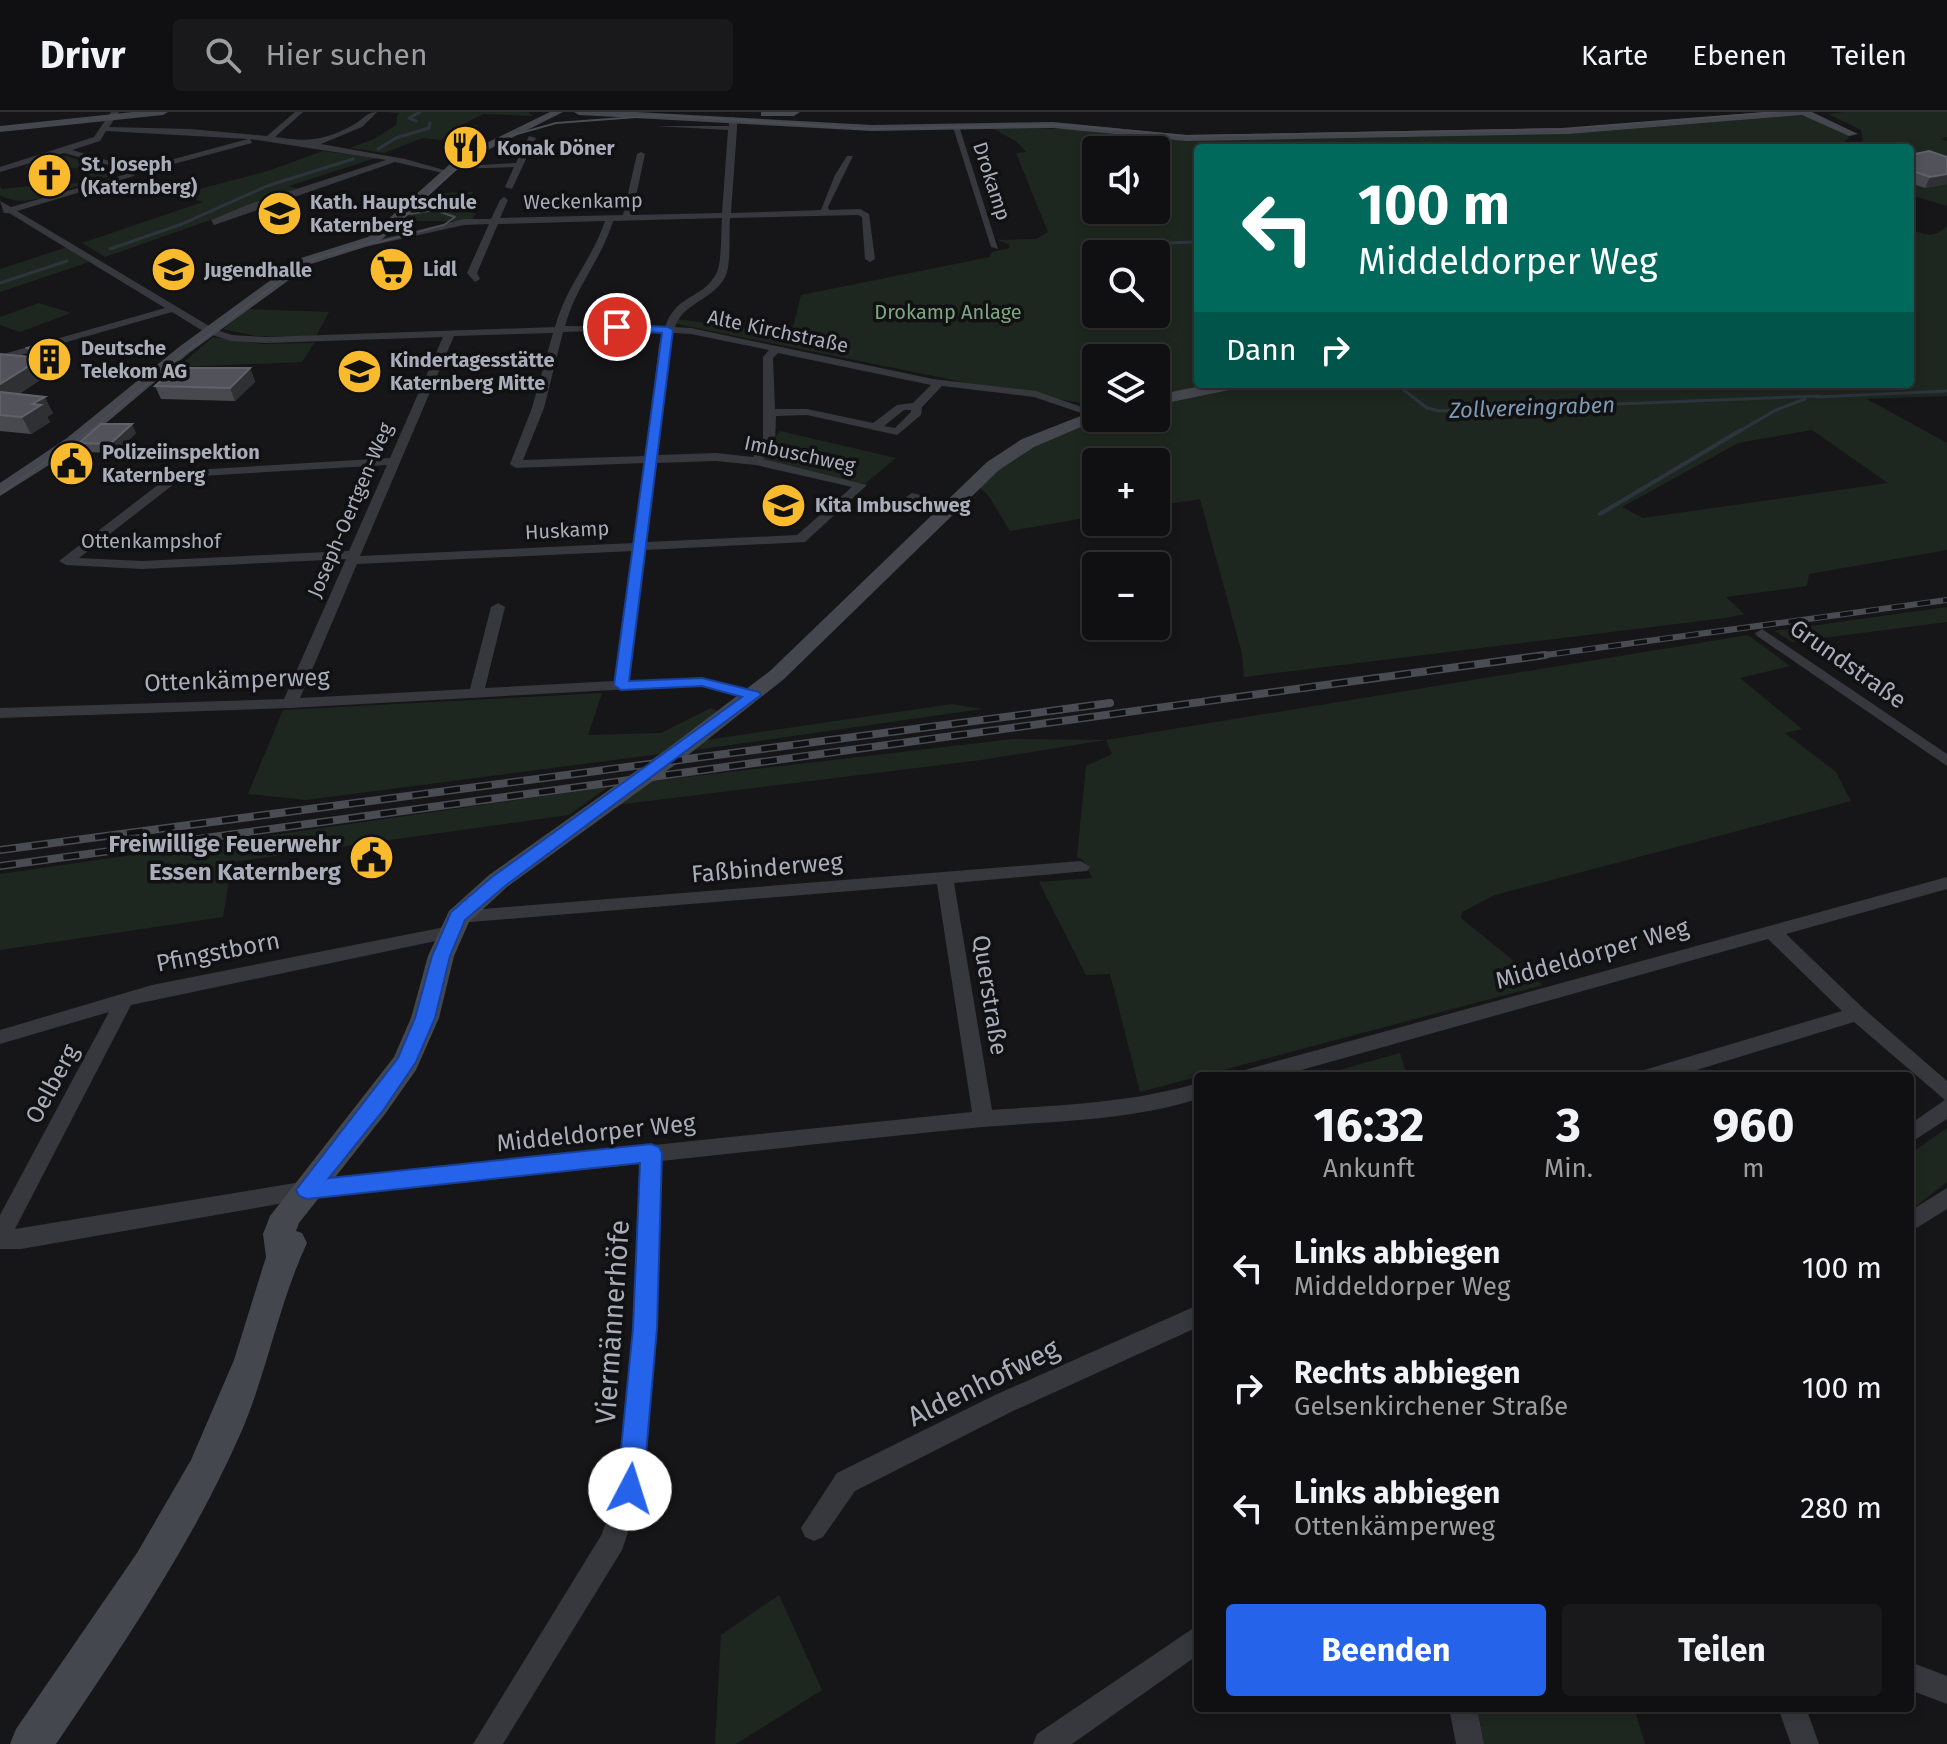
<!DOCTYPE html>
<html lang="de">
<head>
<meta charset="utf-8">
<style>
  :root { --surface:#101012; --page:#19191b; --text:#f1f3f6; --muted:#9c9d9f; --line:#303032; --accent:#2563eb }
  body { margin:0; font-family:"Fira Sans",sans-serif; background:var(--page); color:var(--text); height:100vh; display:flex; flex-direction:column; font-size:30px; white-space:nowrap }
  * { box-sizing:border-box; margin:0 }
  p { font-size:26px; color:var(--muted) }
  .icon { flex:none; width:44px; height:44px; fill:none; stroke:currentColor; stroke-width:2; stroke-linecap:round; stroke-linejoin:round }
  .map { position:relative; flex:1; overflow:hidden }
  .details { position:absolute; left:1194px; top:960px; width:720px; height:640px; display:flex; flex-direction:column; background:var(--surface); border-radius:8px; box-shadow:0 4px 12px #0003,0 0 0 2px var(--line) }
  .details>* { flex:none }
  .top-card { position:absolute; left:1194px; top:32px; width:720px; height:244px; border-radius:8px; box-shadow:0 4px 12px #0003,0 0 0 2px var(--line); background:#00695c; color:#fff; overflow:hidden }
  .buttons { position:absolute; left:1082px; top:24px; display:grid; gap:16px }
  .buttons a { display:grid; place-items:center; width:88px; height:88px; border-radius:8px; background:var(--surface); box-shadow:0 4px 12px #0003,0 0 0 2px var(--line); font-size:40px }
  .pin { position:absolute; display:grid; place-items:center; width:68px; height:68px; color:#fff; margin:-34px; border:4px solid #fff; border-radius:50%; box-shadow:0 2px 8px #0007 }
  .me { position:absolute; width:88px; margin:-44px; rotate:5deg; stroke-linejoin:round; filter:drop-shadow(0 0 6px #0008) }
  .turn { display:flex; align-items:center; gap:28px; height:168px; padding:0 32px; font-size:36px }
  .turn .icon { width:104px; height:104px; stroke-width:2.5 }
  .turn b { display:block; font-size:56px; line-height:68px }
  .then { display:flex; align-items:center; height:76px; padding:0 32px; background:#0003; gap:16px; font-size:30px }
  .eta { display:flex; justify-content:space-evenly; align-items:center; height:136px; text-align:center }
  .eta b { font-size:48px; font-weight:700; line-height:56px }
  .action { display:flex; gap:16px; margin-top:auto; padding:16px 32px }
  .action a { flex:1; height:92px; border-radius:8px; background:var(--accent); color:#fff; font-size:32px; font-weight:700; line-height:92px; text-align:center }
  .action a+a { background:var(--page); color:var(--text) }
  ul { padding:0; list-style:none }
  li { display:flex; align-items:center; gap:24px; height:120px; padding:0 32px }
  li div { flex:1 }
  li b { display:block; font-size:30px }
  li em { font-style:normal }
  header { display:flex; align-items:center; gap:48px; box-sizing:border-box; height:112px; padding:0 40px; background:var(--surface); border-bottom:2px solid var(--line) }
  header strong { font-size:38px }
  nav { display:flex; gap:44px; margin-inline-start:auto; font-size:28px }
  .search { width:560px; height:72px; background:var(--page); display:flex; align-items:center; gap:20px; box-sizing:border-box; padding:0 28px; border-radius:8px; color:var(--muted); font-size:30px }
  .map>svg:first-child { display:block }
</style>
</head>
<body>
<header>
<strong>Drivr</strong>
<div class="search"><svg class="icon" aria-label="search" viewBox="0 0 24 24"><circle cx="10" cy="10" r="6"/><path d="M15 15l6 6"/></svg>Hier suchen</div>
<nav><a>Karte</a><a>Ebenen</a><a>Teilen</a></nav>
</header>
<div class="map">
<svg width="1947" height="1632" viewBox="0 0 1947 1632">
  <rect width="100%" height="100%" fill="#161618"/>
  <g fill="#1e271f" fill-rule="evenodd">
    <path d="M385,0H528L533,4L483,2L464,12L479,14L440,28L423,26L384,41L350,36L374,27L396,13L398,1Z"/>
    <path d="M1844,0H1947V25L1941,27L1947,29V94L1910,83V36H1854L1863,28L1861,18L1828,2Z"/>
    <path d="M1803,3L1847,22L1849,26L1836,36H1198V272H1910V117C1927,123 1933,127 1947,114V284L1867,287L1947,331V438L1809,462L1807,474L1726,485L1744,502L1725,506L1244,565L1242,541L1200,387L1156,394V350H1096V404L1010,419L988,383L979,375L1013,343L1096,306H1156V290L1169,285L1166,277L1164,283L1156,285V246H1096V294L963,270L677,212V207L791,223L801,183L990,145L992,140L1010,136L1009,132L997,128L1036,127L1048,120L1016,41L1026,40L1017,30L992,16L1072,17L1165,28L1341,26L1569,22ZM1096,38H1156V98H1096ZM1096,142H1156V202H1096ZM1812,318L1888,371L1643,406L1622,395L1738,331Z"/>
    <path d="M323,39L376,46L289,74L299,77L105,145L82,131L203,90L180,82L265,60Z"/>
    <path d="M66,44L121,61L72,76L62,73L78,71L91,60L75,59L79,57C63,53 46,62 28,60L26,54Z"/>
    <path d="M40,73L68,77C45,84 23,96 0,83V74L2,77Z"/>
    <path d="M473,80L464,96L466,100L475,101L472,109H398L407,107L435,81Z"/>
    <path d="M67,135L89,150L0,180V157Z"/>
    <path d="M39,191L71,201L20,220L0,213V205Z"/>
    <path d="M249,197L329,200L316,224H255L223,217Z"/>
    <path d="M213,225L262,232L314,231L302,250L178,255Z"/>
    <path d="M780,319L896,346L865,372L759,348Z"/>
    <path d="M1947,495V510L1792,530L1775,519Z"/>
    <path d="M1748,523L1790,554L1740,566L1802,617L1785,621L1836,660L1851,689L1495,783L1462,800L1461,806L1543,873L1140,980L1110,862L1086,863L1039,770L1092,766L1084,749L1077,745L1086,654L1112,642L1106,628L981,648L608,694L644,670L1013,627L1106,628Z"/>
    <path d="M602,581L588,623L661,621L711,596L726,603L668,641L306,688L248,682L283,598Z"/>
    <path d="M952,592L982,597L688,639L699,629Z"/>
    <path d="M608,675L569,703L232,750L223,805L0,838V762Z"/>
    <path d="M1400,941L1407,964H1325V962Z"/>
    <path d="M1947,1016V1070L1910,1099V1042Z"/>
    <path d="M779,1483L822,1578L736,1632H715L721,1523Z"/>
    <path d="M1477,1596H1634L1645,1632H1484Z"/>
  </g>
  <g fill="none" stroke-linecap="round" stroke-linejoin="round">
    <g stroke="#2c353d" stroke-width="3">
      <path d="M416,9L409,6L420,0"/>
      <path d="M378,37L396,26L429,16L430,11"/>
      <path d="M1166,131L1198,130"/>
      <path d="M110,137L182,112L267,74L353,47"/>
      <path d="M0,171L67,149"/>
      <path d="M1396,272L1427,296L1440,299L1819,284"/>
      <path d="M1816,285L1947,279"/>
      <path d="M1738,320L1776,298L1805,287"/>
    </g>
    <path stroke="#2c353d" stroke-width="4" d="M1600,402L1741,318"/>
    <g fill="#37383e" fill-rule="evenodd">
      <path d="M111,0H119L109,15L190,17L267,24L295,0H303L275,25C309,30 324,29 355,12C363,7 367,0 377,0L362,15L321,32L405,47L451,60L447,62L395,50L214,113L211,108L250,92L386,48L250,27L252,31L140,61L137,57L248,27L106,19L100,29L72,38L123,53V57L64,41L0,60V55L94,25Z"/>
      <path d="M733,5L737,7V16L731,101L821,98L835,63L847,44H853L828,95L829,98L860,97L869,102L875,147L870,150L865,147L862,105L858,103L730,106C729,120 731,151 726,163C716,187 683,190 675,215L691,216L933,267L1036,279L1096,300V306L1034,285L942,274L922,295L921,303L897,323L807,303L776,304L775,331L763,347L867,373L805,430L646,438L629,569C681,566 708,564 758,580V586L753,587L717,576L685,574L290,596L0,606V596L284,587L346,447L142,457L66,453L59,449L176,359L390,346L443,225L266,231L231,229L206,221L172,200L0,249V243L165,196L9,101H4L0,89L11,95L134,60V64L17,99L214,217L232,223L266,225L555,215C566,174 592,148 605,109L498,112L477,161L480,167L475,170L467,161L489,112L464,113L365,135L361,132L464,107H491L500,88L504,85L508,88L500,106L623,103L637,42L641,40L645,42L632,103L722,101L728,18L655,14H729V7ZM722,106C721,119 722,152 716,162C703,187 676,182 665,215L565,214C576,173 601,149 613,109ZM598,219L663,221L659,233L646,344L523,348L544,296L563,220ZM553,221L532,296L510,352L516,356L645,351L634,431L360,444L454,224ZM673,221L691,222L769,238L763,245V331L753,345L716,341L658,343L669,233ZM778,241L931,273L913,291L897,293L873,311L807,297H775L773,246ZM904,298H911V300L895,316L884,314ZM716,349L756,353L852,375L797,423L647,430L657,351ZM387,353L349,439L142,449L79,446L183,365ZM633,439L614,569L485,576L505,495L498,491L491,495L470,577L300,586L357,452Z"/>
      <path d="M952,12L959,14L998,137L991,135Z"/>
      <path d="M529,24L536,26L512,77L505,75L514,55L452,57L448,55L516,51Z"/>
      <path d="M912,381L956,392L958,395L952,399L908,388L906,385Z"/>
      <path d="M1762,517L1947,642V654L1757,524L1755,521Z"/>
      <path d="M1081,749L1090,755L1087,759L954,771L992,998C1061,993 1131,991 1198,971V987C1127,1009 1055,1009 982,1015C875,1025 768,1038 661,1049L657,1216L643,1377L622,1438L503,1632H473L602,1422L617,1377L633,1216L640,1052L307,1087L21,1137H0V1103L109,900L0,932V918L152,873L450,814L459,820L450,826L131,893L15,1117L307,1069L972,1000L937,772L458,811L449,805L458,799Z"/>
      <path d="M1947,765V777L1786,822L1864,897L1947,969V1007L1910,1031V1012L1945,988L1854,910L1677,964H1641L1644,958L1651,956L1842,899L1768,827L1280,964H1242L1245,958L1252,956Z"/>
      <path d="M1947,1076V1097L1910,1120V1099Z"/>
      <path d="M1198,1193V1215L1013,1299L855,1379L823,1425L814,1429L805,1425L801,1416L837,1361L995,1283Z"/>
      <path d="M1198,1513V1543L1072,1632H1033L1037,1622Z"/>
      <path d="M1910,1550L1947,1564V1592L1910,1578Z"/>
      <path d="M1449,1596H1477L1484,1632H1456Z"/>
      <path d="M1778,1596H1806L1819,1632H1791Z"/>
    </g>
    <g fill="#45474e" fill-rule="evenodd">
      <path d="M133,0H168L163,3L0,20V14Z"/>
      <path d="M550,0H563L466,49L378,131L311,152L189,241L79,334L0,384V371L67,326L179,235L301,146L368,125L458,45Z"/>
      <path d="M574,0H636L872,13L1053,10L1186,23L1569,16L1768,0H1812L1858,22L1849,24L1802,3L1569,22L1186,29L1053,16L872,19L579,3Z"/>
      <path d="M1211,272H1242L1234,277L1156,293V283Z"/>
      <path d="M1096,298V306H1102L1034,335L999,358L784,567L683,647L507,775L469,810L454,844L439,906L416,958L385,1002L299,1111L296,1119L302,1121L307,1131C278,1193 267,1262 239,1325C190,1435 123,1533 56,1632H10L16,1617L137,1441L191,1348L234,1248L266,1145L263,1122L270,1104L394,945L411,906L428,844L449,799L489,763L667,637L770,559L987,350L1022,327Z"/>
    </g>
    <g stroke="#4a4c53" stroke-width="2">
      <path d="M376,131L444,113L455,105L435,98L403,103"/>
      <path d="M0,382L90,319L183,242L307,149L375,129L473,42L510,24L556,11L664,3L871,17L1068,13L1186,24L1562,17L1777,0"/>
    </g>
    <defs>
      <path id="rail-far1" d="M1531,545L1947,488"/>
      <g id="rail">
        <path d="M0,738L1110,591"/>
        <path d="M0,754L1545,543"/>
      </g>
    </defs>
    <use href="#rail-far1" stroke="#4a4c53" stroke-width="6"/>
    <use href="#rail" stroke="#4a4c53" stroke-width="8"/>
    <use href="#rail-far1" stroke="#111113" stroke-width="4" stroke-dasharray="13" stroke-linecap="butt"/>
    <use href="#rail" stroke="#111113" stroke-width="5" stroke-dasharray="16" stroke-linecap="butt"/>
  </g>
  <g fill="#47494e">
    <path d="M761,0H800L794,4H761Z"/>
    <path d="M1910,43L1947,45V72L1925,76L1910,71Z"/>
    <path d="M27,236L71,250L55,259L45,253L49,262L19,282L53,301L47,305L50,310L31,322L0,319V242L32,245Z"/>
    <path d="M250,256L255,270L235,289L161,287L155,274Z"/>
    <path d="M136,321L115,341L84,340L79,331Z"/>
  </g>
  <g fill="#2f3034">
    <path d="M1947,59V72L1925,76L1930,65Z"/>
    <path d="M67,241L71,250L55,259L50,250Z"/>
    <path d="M42,246L49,262L0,294V272Z"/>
    <path d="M250,256L255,270L235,289L230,276Z"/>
    <path d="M45,285L53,301L47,305L50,310L31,322L22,305L32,292Z"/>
    <path d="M132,312L136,321L115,341L110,332Z"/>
  </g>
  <g fill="#52535a" stroke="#5f6168" stroke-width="2">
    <path d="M1929,39L1947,45V62L1930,65L1910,58V43Z"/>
    <path d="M49,229L67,241L50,250L27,236Z"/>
    <path d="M0,242L42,246L0,272Z"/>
    <path d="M175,256H250L230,276L155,274Z"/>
    <path d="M0,280L45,285L32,292L41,293L22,305L0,303Z"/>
    <path d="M101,312H132L110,332L79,331Z"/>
  </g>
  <path fill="#2563eb" stroke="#184099" stroke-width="2" d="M617,212L668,215L673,218L629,569L702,566L759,580L761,583L505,774L465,808L450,844L435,906L416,950L382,1000L329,1066L651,1032L659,1035L662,1041L657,1216L643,1377L639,1386L630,1390L621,1386L617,1377L633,1216L640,1051L307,1087L299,1084L296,1078L398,946L415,906L432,844L451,800L492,765L742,585L702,574L621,578L614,573L662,221L613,218L612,215Z"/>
  <defs>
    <symbol id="restaurant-disc" viewBox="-11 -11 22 22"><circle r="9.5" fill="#f9bb2d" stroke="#111113"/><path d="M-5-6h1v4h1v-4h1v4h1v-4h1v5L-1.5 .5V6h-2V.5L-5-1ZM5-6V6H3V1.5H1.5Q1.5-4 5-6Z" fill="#111"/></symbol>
    <symbol id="church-disc" viewBox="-11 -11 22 22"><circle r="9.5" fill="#f9bb2d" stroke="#111113"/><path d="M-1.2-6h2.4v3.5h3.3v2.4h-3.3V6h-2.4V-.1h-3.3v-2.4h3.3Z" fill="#111"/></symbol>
    <symbol id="school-disc" viewBox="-11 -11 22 22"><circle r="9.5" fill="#f9bb2d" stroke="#111113"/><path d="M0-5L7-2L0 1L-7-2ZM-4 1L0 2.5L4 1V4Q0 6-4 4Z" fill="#111"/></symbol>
    <symbol id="supermarket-disc" viewBox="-11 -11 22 22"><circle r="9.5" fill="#f9bb2d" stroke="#111113"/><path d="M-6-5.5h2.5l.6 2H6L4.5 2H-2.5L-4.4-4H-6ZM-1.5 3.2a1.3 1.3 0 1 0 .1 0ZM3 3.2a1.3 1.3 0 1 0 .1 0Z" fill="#111"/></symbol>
    <symbol id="building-disc" viewBox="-11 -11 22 22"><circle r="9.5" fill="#f9bb2d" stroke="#111113"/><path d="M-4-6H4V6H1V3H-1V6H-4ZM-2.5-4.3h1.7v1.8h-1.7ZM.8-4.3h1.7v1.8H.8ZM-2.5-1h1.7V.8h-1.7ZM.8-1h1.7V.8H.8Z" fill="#111"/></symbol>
    <symbol id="civic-disc" viewBox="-11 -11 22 22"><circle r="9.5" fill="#f9bb2d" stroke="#111113"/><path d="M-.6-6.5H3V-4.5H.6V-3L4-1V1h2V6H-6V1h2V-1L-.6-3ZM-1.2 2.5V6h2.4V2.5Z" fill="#111"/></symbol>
  </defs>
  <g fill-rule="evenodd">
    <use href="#restaurant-disc" x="440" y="10" width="51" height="51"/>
    <use href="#church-disc" x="24" y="38" width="51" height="51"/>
    <use href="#school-disc" x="254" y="76" width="51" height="51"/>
    <use href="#supermarket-disc" x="366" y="132" width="51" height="51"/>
    <use href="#school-disc" x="148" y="132" width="51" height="51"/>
    <use href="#building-disc" x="24" y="222" width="51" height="51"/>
    <use href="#school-disc" x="334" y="234" width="51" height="51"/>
    <use href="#civic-disc" x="46" y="326" width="51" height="51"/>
    <use href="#school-disc" x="758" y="368" width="51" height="51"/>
    <use href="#civic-disc" x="346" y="720" width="51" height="51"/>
  </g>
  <g text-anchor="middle" stroke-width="7" stroke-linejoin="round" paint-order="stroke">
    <g font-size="20" font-weight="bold" fill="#a8adb9" stroke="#111113" text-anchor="start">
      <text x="497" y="43">Konak Döner</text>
      <text x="81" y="59">St. Joseph<tspan x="81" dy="23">(Katernberg)</tspan></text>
      <text x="310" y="97">Kath. Hauptschule<tspan x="310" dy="23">Katernberg</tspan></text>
      <text x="423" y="164">Lidl</text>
      <text x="204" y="165">Jugendhalle</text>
      <text x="81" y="243">Deutsche<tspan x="81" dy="23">Telekom AG</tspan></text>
      <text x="390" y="255">Kindertagesstätte<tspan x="390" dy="23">Katernberg Mitte</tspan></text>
      <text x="102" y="347">Polizeiinspektion<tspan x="102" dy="23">Katernberg</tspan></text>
      <text x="815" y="400">Kita Imbuschweg</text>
    </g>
    <g font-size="20" fill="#a8adb9" stroke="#111113">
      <text transform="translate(992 69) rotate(72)" y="7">Drokamp</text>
      <text transform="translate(583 89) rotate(-1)" y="7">Weckenkamp</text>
      <text transform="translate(778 219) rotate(12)" y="7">Alte Kirchstraße</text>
      <text transform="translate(800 342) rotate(12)" y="7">Imbuschweg</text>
      <text transform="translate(350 398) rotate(-67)" y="7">Joseph-Oertgen-Weg</text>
      <text transform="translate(567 418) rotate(-3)" y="7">Huskamp</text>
      <text x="151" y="436">Ottenkampshof</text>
    </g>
    <g font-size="20" fill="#7ea582" stroke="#111113">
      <text x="948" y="207">Drokamp Anlage</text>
    </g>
    <g font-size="22" font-style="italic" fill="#7d99b5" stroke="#111113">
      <text transform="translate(1532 295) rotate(-2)" y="8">Zollvereingraben</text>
    </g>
    <g font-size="24" fill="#a8adb9" stroke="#111113">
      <text transform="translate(1848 552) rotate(35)" y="8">Grundstraße</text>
      <text transform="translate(237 568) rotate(-2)" y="8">Ottenkämperweg</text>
      <text transform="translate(767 756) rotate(-5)" y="8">Faßbinderweg</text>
      <text transform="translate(218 840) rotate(-11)" y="8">Pfingstborn</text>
      <text transform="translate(1592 842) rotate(-16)" y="8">Middeldorper Weg</text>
      <text transform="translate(990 883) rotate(81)" y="8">Querstraße</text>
      <text transform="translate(52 972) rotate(-62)" y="8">Oelberg</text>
      <text transform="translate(596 1021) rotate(-6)" y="8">Middeldorper Weg</text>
    </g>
    <g font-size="24" font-weight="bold" fill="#a8adb9" stroke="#111113" text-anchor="end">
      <text x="341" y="740">Freiwillige Feuerwehr<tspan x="341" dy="28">Essen Katernberg</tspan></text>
    </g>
    <g font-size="28" fill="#a8adb9" stroke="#111113">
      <text transform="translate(612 1210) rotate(-86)" y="10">Viermännerhöfe</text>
      <text transform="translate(983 1270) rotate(-26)" y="10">Aldenhofweg</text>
    </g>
  </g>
</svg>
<div class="buttons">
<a><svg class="icon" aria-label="sound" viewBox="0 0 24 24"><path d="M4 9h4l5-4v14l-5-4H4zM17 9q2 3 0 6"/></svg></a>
<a><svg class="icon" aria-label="search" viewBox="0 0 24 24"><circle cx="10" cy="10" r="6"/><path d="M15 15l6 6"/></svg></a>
<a><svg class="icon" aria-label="layers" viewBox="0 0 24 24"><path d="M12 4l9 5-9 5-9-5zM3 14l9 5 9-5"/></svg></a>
<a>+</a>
<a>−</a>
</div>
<div class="pin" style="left:617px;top:215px;background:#d93025"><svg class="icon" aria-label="arrive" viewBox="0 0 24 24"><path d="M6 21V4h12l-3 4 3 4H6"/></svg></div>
<svg class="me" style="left:630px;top:1377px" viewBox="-20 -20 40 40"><circle r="19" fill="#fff"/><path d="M0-13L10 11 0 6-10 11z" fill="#2563eb"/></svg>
<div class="top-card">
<div class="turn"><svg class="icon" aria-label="left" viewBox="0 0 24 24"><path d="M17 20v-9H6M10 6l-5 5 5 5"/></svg><div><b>100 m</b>Middeldorper Weg</div></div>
<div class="then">Dann<svg class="icon" aria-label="right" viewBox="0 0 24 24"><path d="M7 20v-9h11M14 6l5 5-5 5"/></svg></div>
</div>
<section class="details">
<div class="eta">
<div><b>16:32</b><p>Ankunft</p></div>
<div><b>3</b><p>Min.</p></div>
<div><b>960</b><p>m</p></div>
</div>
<ul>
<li><svg class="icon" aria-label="left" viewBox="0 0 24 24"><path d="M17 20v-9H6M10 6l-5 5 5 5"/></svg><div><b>Links abbiegen</b><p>Middeldorper Weg</p></div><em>100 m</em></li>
<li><svg class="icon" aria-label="right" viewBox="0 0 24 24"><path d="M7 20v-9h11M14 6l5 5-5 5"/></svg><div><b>Rechts abbiegen</b><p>Gelsenkirchener Straße</p></div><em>100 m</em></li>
<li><svg class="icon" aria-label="left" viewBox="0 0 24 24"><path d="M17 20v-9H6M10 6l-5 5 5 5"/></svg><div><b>Links abbiegen</b><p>Ottenkämperweg</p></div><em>280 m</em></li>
</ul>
<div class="action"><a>Beenden</a><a>Teilen</a></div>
</section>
</div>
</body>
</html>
